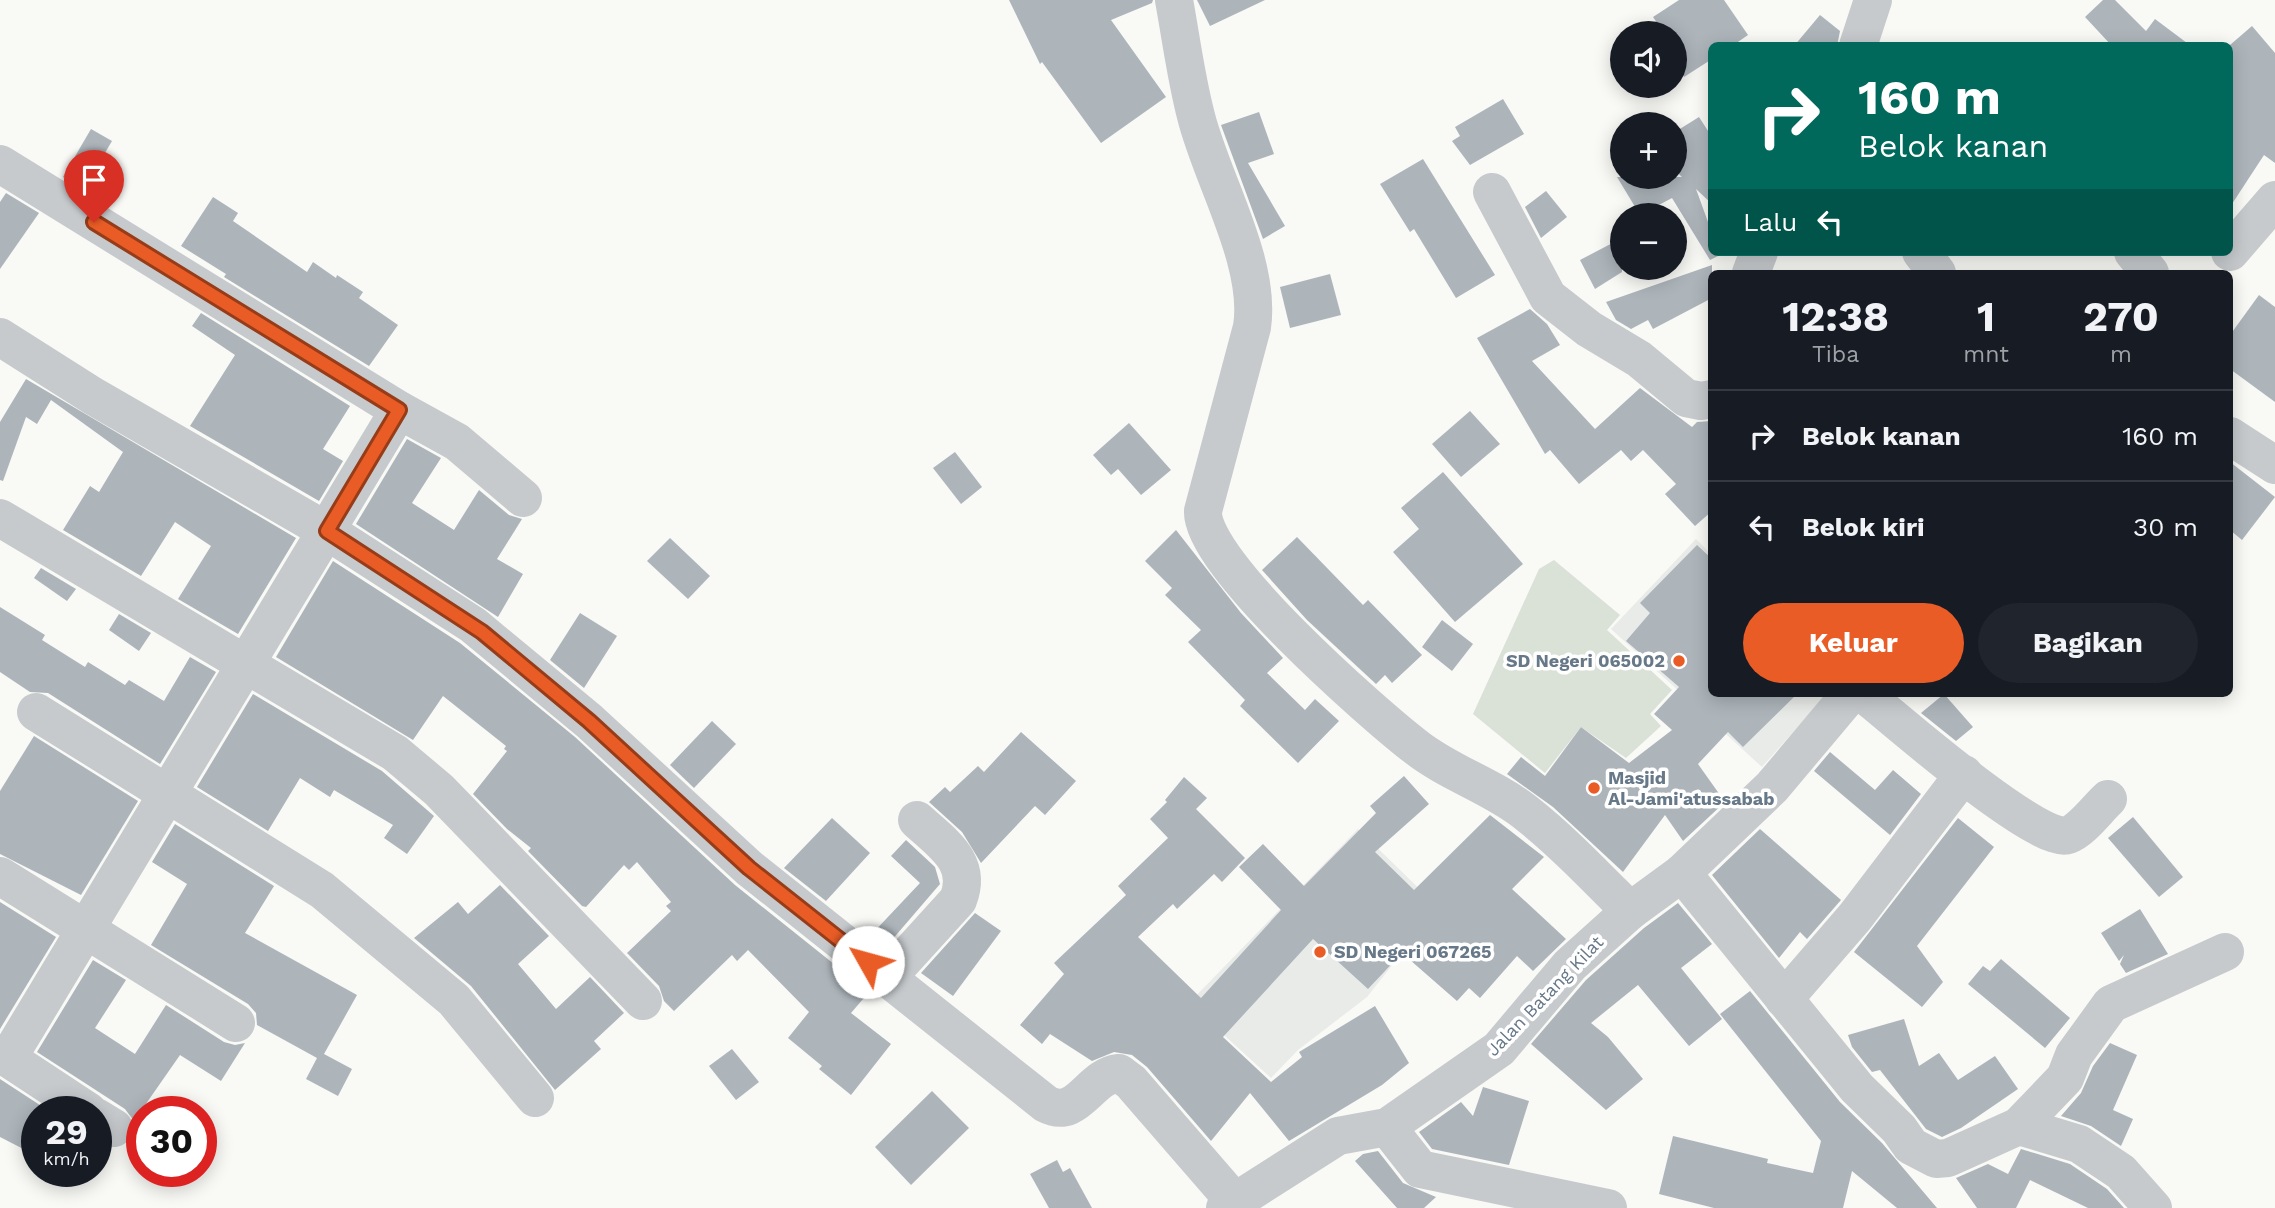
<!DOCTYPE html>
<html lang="id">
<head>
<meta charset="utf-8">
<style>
  :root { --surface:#171b24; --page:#20242c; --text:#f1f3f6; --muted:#9ea1a6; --line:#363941; --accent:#e95c26 }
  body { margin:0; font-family:"Work Sans",sans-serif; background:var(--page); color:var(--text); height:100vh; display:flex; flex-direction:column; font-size:26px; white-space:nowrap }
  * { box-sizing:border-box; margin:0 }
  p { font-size:23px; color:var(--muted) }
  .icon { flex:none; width:38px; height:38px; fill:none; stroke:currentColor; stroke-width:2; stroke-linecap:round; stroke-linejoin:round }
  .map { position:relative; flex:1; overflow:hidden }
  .details { position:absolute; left:1708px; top:270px; width:525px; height:427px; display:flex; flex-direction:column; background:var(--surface); border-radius:10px; box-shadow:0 4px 18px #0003 }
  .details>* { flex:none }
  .banner { position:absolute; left:1708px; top:42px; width:525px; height:214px; border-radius:10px; box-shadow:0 4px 18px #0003; background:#00695c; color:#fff; overflow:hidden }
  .tools { position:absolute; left:1610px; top:21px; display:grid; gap:14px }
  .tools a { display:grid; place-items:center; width:77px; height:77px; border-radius:50%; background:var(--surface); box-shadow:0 4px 18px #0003; font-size:35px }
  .speed { position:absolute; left:21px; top:1096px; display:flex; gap:14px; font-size:35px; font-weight:700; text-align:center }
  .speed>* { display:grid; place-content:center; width:91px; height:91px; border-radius:50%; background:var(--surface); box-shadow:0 4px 18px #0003; line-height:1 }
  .speed small { font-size:18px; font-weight:400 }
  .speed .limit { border:10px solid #d22; background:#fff; color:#111 }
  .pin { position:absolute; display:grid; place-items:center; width:60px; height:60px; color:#fff; margin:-72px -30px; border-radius:50% 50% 50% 0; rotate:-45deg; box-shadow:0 0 7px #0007 }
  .pin .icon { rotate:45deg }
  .me { position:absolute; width:77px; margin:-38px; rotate:308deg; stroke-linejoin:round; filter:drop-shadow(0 0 5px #0008) }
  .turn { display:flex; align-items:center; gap:24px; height:147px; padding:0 35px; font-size:32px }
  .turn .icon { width:91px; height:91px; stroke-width:2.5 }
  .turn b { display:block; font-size:49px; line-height:60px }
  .then { display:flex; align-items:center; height:66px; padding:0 35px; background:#0003; gap:14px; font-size:26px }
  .eta { display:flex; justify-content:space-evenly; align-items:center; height:119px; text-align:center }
  .eta b { font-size:42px; font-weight:700; line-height:49px }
  .action { display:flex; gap:14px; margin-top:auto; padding:14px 35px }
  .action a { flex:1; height:80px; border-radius:42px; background:var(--accent); color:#fff; font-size:28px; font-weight:700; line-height:80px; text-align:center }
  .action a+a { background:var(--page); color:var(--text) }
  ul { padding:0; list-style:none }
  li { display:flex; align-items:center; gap:21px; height:91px; padding:0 35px; border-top:2px solid var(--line) }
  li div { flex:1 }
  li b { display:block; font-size:26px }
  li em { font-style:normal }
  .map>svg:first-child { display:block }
</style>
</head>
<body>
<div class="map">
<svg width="2275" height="1208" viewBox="0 0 2275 1208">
  <rect width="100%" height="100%" fill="#f9f9f6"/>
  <g fill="#e9ebe9">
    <path d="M1696,539L1711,554L1712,693H1828L1762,767L1611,629Z"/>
    <path d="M1358,829L1438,907L1367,997L1298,1050L1271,1078L1189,1003Z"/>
  </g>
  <path fill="#dae1d7" d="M1554,560L1620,615L1607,630L1672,690L1650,714L1661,726L1626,758L1581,727L1545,773L1473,714L1539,569Z"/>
  <g fill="#adb5bb">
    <path d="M1009,0H1153L1152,3L1111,20L1166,97L1101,143L1042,62L1040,64Z"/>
    <path d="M1197,0H1265L1210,26Z"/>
    <path d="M1679,0H1724L1748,35L1732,46H1712V59L1684,77L1675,63V33H1664L1653,17Z"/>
    <path d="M2103,0H2115L2146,31L2155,19L2191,46H2112L2085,17Z"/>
    <path d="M1820,15L1840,31L1837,46H1794Z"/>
    <path d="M2252,26L2275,53V163L2264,155L2230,207V45Z"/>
    <path d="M1503,99L1524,134L1470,165L1452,141L1460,136L1455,127Z"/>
    <path d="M1259,112L1274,154L1248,163L1285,226L1263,239L1221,125Z"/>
    <path d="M1699,117L1712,137V204L1696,189L1712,233V252H1718L1720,255L1710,260L1672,198L1640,215L1617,177H1682L1675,170V132Z"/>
    <path d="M91,129L112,141L83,190L63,177Z"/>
    <path d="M1423,159L1495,275L1456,298L1414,229L1410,232L1380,184Z"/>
    <path d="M1546,191L1567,217L1541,238L1525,207Z"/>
    <path d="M6,193L39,213L0,269V202Z"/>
    <path d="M213,197L238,213L233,221L307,272L313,262L336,278L337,275L363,292L359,298L398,325L369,366L224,277L226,274L181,246Z"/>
    <path d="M1622,238V272L1595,289L1580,260Z"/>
    <path d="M1712,265V298L1653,329L1648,320L1631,329L1616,320L1606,302Z"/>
    <path d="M1330,274L1341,315L1290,328L1280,287Z"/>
    <path d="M2259,295L2275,307V402L2230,369V335Z"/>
    <path d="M1530,309L1547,324L1560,345L1532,361L1595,429L1640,388L1692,427L1697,422L1712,421V511L1695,526L1665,494L1676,484L1643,450L1631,461L1621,450L1579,484L1550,450L1545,454L1477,338Z"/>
    <path d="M201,313L350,406L323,449L343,461L319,501L190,426L235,355L192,326Z"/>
    <path d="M26,379L296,538L238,634L178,599L211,546L175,522L141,576L63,530L90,486L99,492L123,452L51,400L37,424L26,417L3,481L0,480V422Z"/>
    <path d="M1470,411L1500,444L1461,477L1432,444Z"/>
    <path d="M1129,423L1171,470L1141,495L1118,469L1111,475L1093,455Z"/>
    <path d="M407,439L441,458L412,503L454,530L479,490L509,515L522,519L497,559L523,574L498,617L356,524Z"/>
    <path d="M955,452L982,487L961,504L933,468Z"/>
    <path d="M2230,462L2275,497L2242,540L2230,530Z"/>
    <path d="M1443,472L1523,564L1455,622L1393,552L1419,529L1401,508Z"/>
    <path d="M1176,530L1241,613L1283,658L1267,673L1305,710L1315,699L1339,721L1298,763L1240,706L1245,700L1188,642L1201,630L1165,595L1172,588L1145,561Z"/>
    <path d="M1297,537L1363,605L1368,600L1422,655L1392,683L1385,675L1376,684L1307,620L1262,570Z"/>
    <path d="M670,538L710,576L688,599L647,561Z"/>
    <path d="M1697,545L1712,559V693H1798L1743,747L1728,732L1698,764L1725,802L1683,841L1665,815L1623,872L1553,807L1507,774L1521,757L1545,776L1581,727L1629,763L1672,730L1654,714L1679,687L1626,641L1650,613L1640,603Z"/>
    <path d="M333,561L460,643L575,737L735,885L869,992L851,1013L891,1044L851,1095L819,1069L822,1066L788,1038L809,1012L748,950L737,961L732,955L674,1011L664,1001L659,986L627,953L671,911L666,906L671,902L637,862L629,870L624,865L586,907L582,906L528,851L531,848L507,829L473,794L507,751L504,749L506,746L443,696L413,740L276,657Z"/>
    <path d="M41,568L76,589L67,601L34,578Z"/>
    <path d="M0,607L45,635L42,640L85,667L88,662L125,685L129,680L164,701L190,657L216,672L160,764L48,693L30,692L0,672Z"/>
    <path d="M580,613L617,636L584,688L550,660Z"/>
    <path d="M119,614L151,633L139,651L109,630Z"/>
    <path d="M1442,620L1473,644L1452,671L1422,647Z"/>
    <path d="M253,694L382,771L434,816L407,854L384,838L393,825L334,790L330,797L300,778L268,831L197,787Z"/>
    <path d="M1944,694L1973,727L1956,741L1921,713Z"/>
    <path d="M712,721L736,744L694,788L670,765Z"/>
    <path d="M1021,732L1076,781L1045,815L1035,806L981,863L962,832L929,802L945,787L950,792L978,766L984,772Z"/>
    <path d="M34,736L138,801L81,895L0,854V791Z"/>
    <path d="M1830,752L1875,790L1893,770L1921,794L1890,835L1814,771Z"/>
    <path d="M1404,776L1429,804L1375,852L1414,890L1490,815L1544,857L1512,889L1566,939L1533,971L1517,956L1480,998L1469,988L1457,1001L1402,953L1368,989L1313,939L1223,1037L1271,1082L1302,1057L1299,1052L1375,1006L1409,1063L1382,1085L1289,1141L1250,1093L1211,1141L1147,1067L1132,1055L1114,1052L1092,1061L1050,1034L1042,1044L1020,1025L1064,974L1054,963L1126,895L1118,886L1168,838L1150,819L1167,802L1165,800L1184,777L1207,798L1196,809L1245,858L1222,882L1214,874L1177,909L1173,904L1138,937L1201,998L1281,910L1239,867L1263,844L1304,886L1376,813L1370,806Z"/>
    <path d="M2133,817L2183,877L2159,897L2108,838Z"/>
    <path d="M832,818L870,853L826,901L784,868Z"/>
    <path d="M1958,818L1994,847L1917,946L1943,982L1922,1007L1854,952Z"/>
    <path d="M175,824L274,886L245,933L357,995L324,1054L352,1069L338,1096L306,1079L317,1058L257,1025L256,1013L248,1004L151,945L187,884L152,862Z"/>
    <path d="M1760,829L1841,900L1807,939L1800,932L1779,958L1712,875Z"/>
    <path d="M906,840L935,867L940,884L885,948L870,936L920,883L891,856Z"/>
    <path d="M500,885L549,936L518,964L556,1009L590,977L624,1013L594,1041L601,1049L555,1090L471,986L414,938L458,902L468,914Z"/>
    <path d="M0,902L56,937L0,1029Z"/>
    <path d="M1678,903L1712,944L1681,968L1722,1019L1689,1046L1638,985L1591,1023L1608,1037L1643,1079L1606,1110L1531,1044L1586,980L1644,928Z"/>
    <path d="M2140,909L2168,954L2126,973L2120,964L2124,955L2119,961L2101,933Z"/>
    <path d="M975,913L1001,931L953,996L921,973Z"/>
    <path d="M2001,959L2070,1018L2045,1048L1968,984L1983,966L1990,971Z"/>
    <path d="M93,960L126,980L95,1028L135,1054L166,1005L224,1042L235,1045L245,1043L221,1081L180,1055L134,1121L125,1109L37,1052Z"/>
    <path d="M1750,991L1840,1102L1882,1143L1937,1208H1897L1852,1171L1843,1208H1714L1659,1194L1673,1136L1768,1159L1767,1163L1813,1173L1821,1141L1720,1014Z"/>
    <path d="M1904,1019L1919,1066L1939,1053L1958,1080L1995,1056L2018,1089L1961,1128L1942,1137L1926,1129L1880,1070L1872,1072L1852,1047L1848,1035Z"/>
    <path d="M2110,1043L2137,1055L2113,1110L2133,1119L2121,1146L2091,1126L2061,1116L2081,1093L2093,1066Z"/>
    <path d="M732,1049L759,1082L736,1100L709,1066Z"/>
    <path d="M0,1079L49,1111H37V1156L0,1137Z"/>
    <path d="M1483,1087L1529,1101L1509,1165L1432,1149L1419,1132L1461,1102L1473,1116Z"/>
    <path d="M932,1091L969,1128L911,1185L875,1147Z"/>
    <path d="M2021,1149L2070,1164L2107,1189L2124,1208H2088L2030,1180L2016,1208H1977L1956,1178L1988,1164L2008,1174Z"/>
    <path d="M1378,1151L1403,1183L1436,1197L1424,1208H1397L1355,1161L1363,1154Z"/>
    <path d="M1057,1160L1063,1172L1070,1168L1092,1208H1049L1030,1174Z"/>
  </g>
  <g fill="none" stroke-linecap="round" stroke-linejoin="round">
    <g stroke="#c6cacd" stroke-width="38">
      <path d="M1174,0C1181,38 1186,78 1196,116C1211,178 1262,262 1252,327L1203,511C1200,562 1372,713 1416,747C1449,773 1492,786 1525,812C1563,842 1596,877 1630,911"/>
      <path d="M1858,46L1873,0"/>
      <path d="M0,164L399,410L457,442L523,498"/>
      <path d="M1492,192L1548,297L1589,329L1639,359L1686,398L1701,401L1712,399"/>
      <path d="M1921,252L1937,273"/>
      <path d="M2133,252L2150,273"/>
      <path d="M2230,252L2275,200"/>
      <path d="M1751,273L1759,252"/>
      <path d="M0,337L93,396L327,531L473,625L589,721L749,868L1046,1104C1078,1121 1089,1076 1119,1073L1131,1082L1235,1202"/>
      <path d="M2230,436L2275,465"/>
      <path d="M0,518L395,753L439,790L643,1001"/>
      <path d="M1863,693C1891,716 2040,846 2068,835C2082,830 2097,809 2108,799"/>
      <path d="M36,712L322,890L454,1000L535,1098"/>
      <path d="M1682,873L1857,1088L1899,1129L1911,1146L1936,1159L1948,1158L2019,1126L2065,1078L2074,1055L2111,1004L2225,952"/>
      <path d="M0,876L236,1023"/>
      <path d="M888,977L958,900C973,862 943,844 917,820"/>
      <path d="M1784,999L1855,917L1964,774"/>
      <path d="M0,1053L88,1111"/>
      <path d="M8,1058L399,410"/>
      <path d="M96,1117L114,1128"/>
      <path d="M2019,1126L2079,1144L2121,1172L2153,1208"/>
      <path d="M1387,1127L1420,1169L1608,1208"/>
      <path d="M1225,1208L1338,1136L1387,1127L1499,1049L1570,965L1630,911L1682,873L1772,787L1851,693"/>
    </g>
  </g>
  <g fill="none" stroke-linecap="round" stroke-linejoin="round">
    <defs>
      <path id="route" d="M94,222L399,410L327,531L482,632L589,721L749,868L868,962"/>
    </defs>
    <use href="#route" stroke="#973c19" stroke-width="18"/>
    <use href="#route" stroke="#e95c26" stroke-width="12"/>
  </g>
  <g fill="#e95c26" stroke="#fff" stroke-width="2.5">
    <circle cx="1679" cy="661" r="7"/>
    <circle cx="1594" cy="788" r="7"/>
    <circle cx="1320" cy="952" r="7"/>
  </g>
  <g text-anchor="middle" stroke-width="7" stroke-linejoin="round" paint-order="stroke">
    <g font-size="18" font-weight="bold" fill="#677888" stroke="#fff" text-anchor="start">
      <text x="1665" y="667" text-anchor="end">SD Negeri 065002</text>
      <text x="1608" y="784">Masjid<tspan x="1608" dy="21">Al-Jami'atussabab</tspan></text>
      <text x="1334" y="958">SD Negeri 067265</text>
    </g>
    <g font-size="18" fill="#677888" stroke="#fff">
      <text transform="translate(1545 996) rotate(-46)" y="6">Jalan Batang Kilat</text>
    </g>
  </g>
</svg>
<div class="tools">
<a><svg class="icon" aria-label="sound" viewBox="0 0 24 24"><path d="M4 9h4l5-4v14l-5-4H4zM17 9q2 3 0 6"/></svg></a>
<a>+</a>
<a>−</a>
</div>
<div class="speed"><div>29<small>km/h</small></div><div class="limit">30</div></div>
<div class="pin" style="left:94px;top:222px;background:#d93025"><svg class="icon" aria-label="arrive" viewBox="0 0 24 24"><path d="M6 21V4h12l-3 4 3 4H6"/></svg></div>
<svg class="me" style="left:868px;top:962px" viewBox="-20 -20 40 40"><circle r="19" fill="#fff"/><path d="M0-13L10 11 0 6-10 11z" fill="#e95c26"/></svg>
<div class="banner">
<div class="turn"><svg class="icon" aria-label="right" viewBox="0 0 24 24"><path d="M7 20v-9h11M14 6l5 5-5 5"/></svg><div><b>160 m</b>Belok kanan</div></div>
<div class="then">Lalu<svg class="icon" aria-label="left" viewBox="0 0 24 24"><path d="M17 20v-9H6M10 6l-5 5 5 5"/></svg></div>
</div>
<section class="details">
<div class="eta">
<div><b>12:38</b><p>Tiba</p></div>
<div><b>1</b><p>mnt</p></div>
<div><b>270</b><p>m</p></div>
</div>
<ul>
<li><svg class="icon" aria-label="right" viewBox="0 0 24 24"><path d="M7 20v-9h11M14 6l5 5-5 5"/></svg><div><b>Belok kanan</b></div><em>160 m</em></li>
<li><svg class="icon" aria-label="left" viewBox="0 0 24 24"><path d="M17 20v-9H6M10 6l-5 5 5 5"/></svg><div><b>Belok kiri</b></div><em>30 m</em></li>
</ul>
<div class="action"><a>Keluar</a><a>Bagikan</a></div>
</section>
</div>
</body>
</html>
